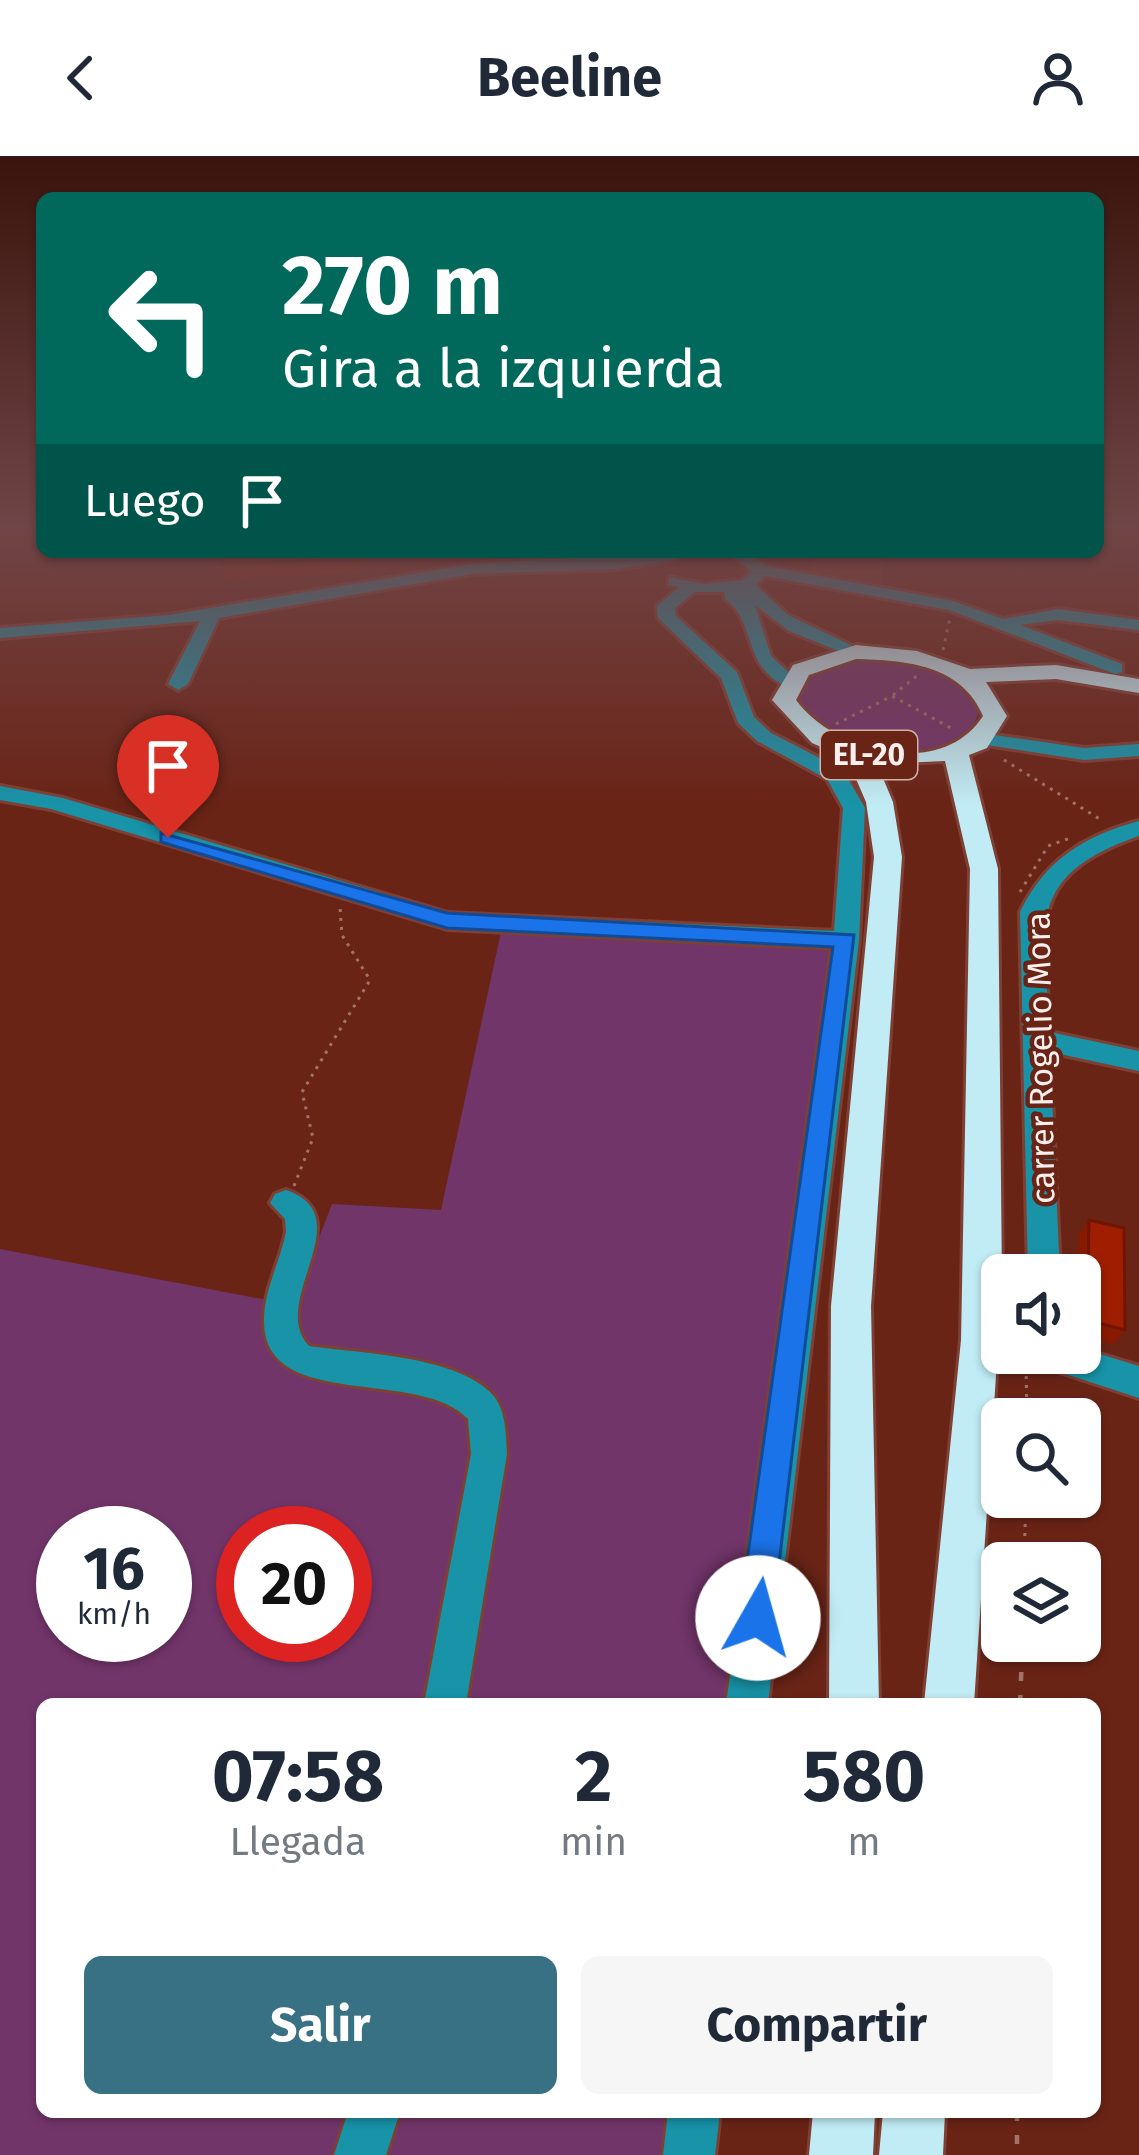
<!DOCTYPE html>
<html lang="es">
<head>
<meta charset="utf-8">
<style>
  :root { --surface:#fff; --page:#f6f6f7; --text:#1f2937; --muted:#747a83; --accent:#387183 }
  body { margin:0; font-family:"Fira Sans",sans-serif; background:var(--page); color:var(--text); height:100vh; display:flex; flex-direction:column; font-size:45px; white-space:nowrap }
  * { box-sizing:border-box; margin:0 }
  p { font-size:39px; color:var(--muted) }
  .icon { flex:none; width:66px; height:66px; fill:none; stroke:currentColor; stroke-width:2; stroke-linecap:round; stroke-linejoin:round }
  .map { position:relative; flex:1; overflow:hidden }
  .panel { position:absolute; left:36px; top:1542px; width:1065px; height:420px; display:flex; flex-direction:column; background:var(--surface); border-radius:18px; box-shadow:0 3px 9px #0004 }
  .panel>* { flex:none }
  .banner { position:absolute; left:36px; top:36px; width:1068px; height:366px; border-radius:18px; box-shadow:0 3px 9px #0004; background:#00695c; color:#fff; overflow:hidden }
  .controls { position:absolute; left:981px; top:1098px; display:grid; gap:24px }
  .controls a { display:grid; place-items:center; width:120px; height:120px; border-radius:18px; background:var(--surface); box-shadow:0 3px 9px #0004; font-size:60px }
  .speed { position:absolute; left:36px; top:1350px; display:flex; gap:24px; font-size:60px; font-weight:700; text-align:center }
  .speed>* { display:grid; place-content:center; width:156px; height:156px; border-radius:50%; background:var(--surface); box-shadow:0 3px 9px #0004; line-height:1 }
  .speed small { font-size:30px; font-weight:400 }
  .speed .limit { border:18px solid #d22; background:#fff; color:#111 }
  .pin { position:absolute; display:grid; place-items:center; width:102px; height:102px; color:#fff; margin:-123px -51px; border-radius:50% 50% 50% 0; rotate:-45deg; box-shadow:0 0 12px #0007 }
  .pin .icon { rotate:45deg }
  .me { position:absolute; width:132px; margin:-66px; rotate:7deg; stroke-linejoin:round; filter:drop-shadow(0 0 9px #0008) }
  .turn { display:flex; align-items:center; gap:42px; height:252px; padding:0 48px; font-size:54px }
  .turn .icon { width:156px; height:156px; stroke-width:2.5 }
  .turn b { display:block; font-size:84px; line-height:102px }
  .then { display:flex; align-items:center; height:114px; padding:0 48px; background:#0003; gap:24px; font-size:45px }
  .eta { display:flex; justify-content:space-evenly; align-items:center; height:204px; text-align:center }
  .eta b { font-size:72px; font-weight:700; line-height:84px }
  .button { display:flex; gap:24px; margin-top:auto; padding:24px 48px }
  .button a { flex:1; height:138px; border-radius:18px; background:var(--accent); color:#fff; font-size:48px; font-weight:700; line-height:138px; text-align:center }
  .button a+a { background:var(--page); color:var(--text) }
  header { display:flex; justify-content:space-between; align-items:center; height:156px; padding:0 48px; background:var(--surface); font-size:54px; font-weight:700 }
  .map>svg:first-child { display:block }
</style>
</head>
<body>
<header><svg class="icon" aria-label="back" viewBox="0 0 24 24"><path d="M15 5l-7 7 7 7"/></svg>Beeline<svg class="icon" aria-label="person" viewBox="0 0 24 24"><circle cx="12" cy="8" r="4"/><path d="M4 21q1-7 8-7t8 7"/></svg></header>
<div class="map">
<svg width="1139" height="1999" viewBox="0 0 1139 1999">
  <rect width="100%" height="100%" fill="#6a2416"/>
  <path fill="#7b2b1c" d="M816,396H883L882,429L809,418Z"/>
  <g fill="#72356a" fill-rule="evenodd">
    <path d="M854,501C900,505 958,505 979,555C966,609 867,604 828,579C816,571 804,558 793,548L809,514Z"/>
    <path d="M501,776L835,788L732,1548H42V1956H677L671,1999H0V1093L293,1149L332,1048L441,1054ZM63,1377H165V1479H63ZM243,1377H345V1479H243Z"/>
  </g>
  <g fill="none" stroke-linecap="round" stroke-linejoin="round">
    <defs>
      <g id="minor">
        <path d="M671,396L679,401L677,404L615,413L472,418L219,462L188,528L178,534L168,528L200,465L0,482V472L169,459L472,408Z"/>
        <path d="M728,396H747L766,410L953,445L1003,463L1058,453L1139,464V474L1058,464L1020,469L1122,508V516L1115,518L949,454L765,420L756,429L788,459L865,496L856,502L789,475L755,449L771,500L798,525L788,531C740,510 758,466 725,443L724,436H695L675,452L676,460L737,516L754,561L771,577L843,614L865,652L859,784L768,1548H726L832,792L447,773L51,653L0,644V630L63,642L448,757L834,775L843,652L827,623L757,585L738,567L721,522L658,462L657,450L679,431L669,429V421L704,428L742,424L751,415Z"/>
        <path d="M981,577L1084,592L1139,588V600L1084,604L974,587V579Z"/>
        <path d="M1139,665V680C1021,721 1045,772 1050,876L1139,895V915L1050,896L1060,1119H1028L1020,756C1045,704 1084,680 1139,665Z"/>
        <path d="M286,1034C363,1060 267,1146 309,1190C358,1197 454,1200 490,1236C506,1251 506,1277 507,1298L466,1548H424L471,1298L468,1263C419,1211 266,1256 264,1167C263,1136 280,1106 286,1076L285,1063L270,1047L275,1038Z"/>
        <path d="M1080,1192L1139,1210V1242L1035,1208L1030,1197H1080Z"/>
        <path d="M348,1956H400L386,1999H334Z"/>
        <path d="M668,1956H720L715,1999H663Z"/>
      </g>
      <g id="highway">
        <path d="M856,489L917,495L970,513L1056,509L1139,523V537L1056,523L986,526L1007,560L987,592L969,599L998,713L1002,1130L974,1548H924L961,1184L970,713L945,605L877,608L893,646L902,701L871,1150L879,1548H829L831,1150L874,701L866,646L847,602L812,587L772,544L793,509ZM856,503C906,504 962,509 983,560C942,624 835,597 796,544L809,519Z"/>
        <path d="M813,1956H875L873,1999H809Z"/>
        <path d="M883,1956H945L943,1999H879Z"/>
      </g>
    </defs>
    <use href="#minor" stroke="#7e4034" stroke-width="6"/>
    <use href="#highway" stroke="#7e4034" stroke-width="6"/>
    <g stroke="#a17369" stroke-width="3" stroke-dasharray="3 6" stroke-linecap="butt">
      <path d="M943,494L950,462"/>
      <path d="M893,539L918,519"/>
      <path d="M836,568L892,540L951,572"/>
      <path d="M1004,604L1103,665"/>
      <path d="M1020,736L1048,690L1073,681"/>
      <path d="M294,1030L313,982L302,936L370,824L342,779L340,752"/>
      <path d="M1026,1211L1027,1263"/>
      <path d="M1024,1407L1026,1341"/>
      <path d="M1021,1502L1022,1485"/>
    </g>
    <g stroke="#a17369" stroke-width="4.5" stroke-dasharray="9 14" stroke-linecap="butt">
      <path d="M1020,1548L1022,1499"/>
      <path d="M1017,1956V1999"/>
    </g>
    <use href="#minor" fill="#1893a8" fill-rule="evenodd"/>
    <use href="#highway" fill="#c1ecf5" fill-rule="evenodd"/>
  </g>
  <g fill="#891a02">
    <path d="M226,396H363L362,417L226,423L222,408Z"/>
    <path d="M1089,1064L1125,1174L1113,1188L1080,1179L1078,1079Z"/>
  </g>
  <g fill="#9f1e02" stroke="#6f1501" stroke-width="3">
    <path d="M226,396H360V403L222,408Z"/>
    <path d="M1089,1064L1124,1072L1125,1174L1087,1164Z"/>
  </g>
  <linearGradient id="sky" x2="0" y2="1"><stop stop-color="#3a140c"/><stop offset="0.57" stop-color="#704547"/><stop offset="1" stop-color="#704547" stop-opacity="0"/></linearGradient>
  <rect width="1139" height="650" fill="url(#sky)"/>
  <path fill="#1a73e8" stroke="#114b97" stroke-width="3" d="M161,677L447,757L854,779L771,1475L758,1480L745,1475L739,1462L833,791L447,772L161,686Z"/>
  <g text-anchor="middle" stroke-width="9" stroke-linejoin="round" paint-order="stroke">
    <rect fill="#6a2416" stroke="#ceb2ac" stroke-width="3" x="821" y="575" width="96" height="48" rx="9"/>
    <g font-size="30" font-weight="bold" fill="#f9efed">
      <text x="869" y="609">EL-20</text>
    </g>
    <g font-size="33" fill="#f9efed" stroke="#6a2416">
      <text transform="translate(1040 902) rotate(-91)" y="12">carrer Rogelio Mora</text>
    </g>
  </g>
</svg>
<div class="controls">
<a><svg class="icon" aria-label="sound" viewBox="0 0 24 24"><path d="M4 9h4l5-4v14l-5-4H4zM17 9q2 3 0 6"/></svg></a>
<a><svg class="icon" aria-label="search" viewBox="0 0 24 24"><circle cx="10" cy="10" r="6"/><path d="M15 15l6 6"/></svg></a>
<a><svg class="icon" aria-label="layers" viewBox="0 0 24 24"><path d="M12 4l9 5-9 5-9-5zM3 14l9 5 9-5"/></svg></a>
</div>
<div class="speed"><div>16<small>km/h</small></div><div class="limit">20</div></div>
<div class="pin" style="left:168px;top:682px;background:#d93025"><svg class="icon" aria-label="arrive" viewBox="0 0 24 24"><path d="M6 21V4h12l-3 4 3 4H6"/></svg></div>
<svg class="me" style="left:758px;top:1462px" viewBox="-20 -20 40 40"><circle r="19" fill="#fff"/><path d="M0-13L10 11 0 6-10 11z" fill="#1a73e8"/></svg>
<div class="banner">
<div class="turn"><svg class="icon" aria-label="left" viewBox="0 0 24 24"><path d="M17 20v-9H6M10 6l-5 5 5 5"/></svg><div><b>270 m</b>Gira a la izquierda</div></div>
<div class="then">Luego<svg class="icon" aria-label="arrive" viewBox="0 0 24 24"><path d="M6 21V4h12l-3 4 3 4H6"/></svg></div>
</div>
<section class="panel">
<div class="eta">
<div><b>07:58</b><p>Llegada</p></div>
<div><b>2</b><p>min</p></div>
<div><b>580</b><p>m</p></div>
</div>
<div class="button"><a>Salir</a><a>Compartir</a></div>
</section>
</div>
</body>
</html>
